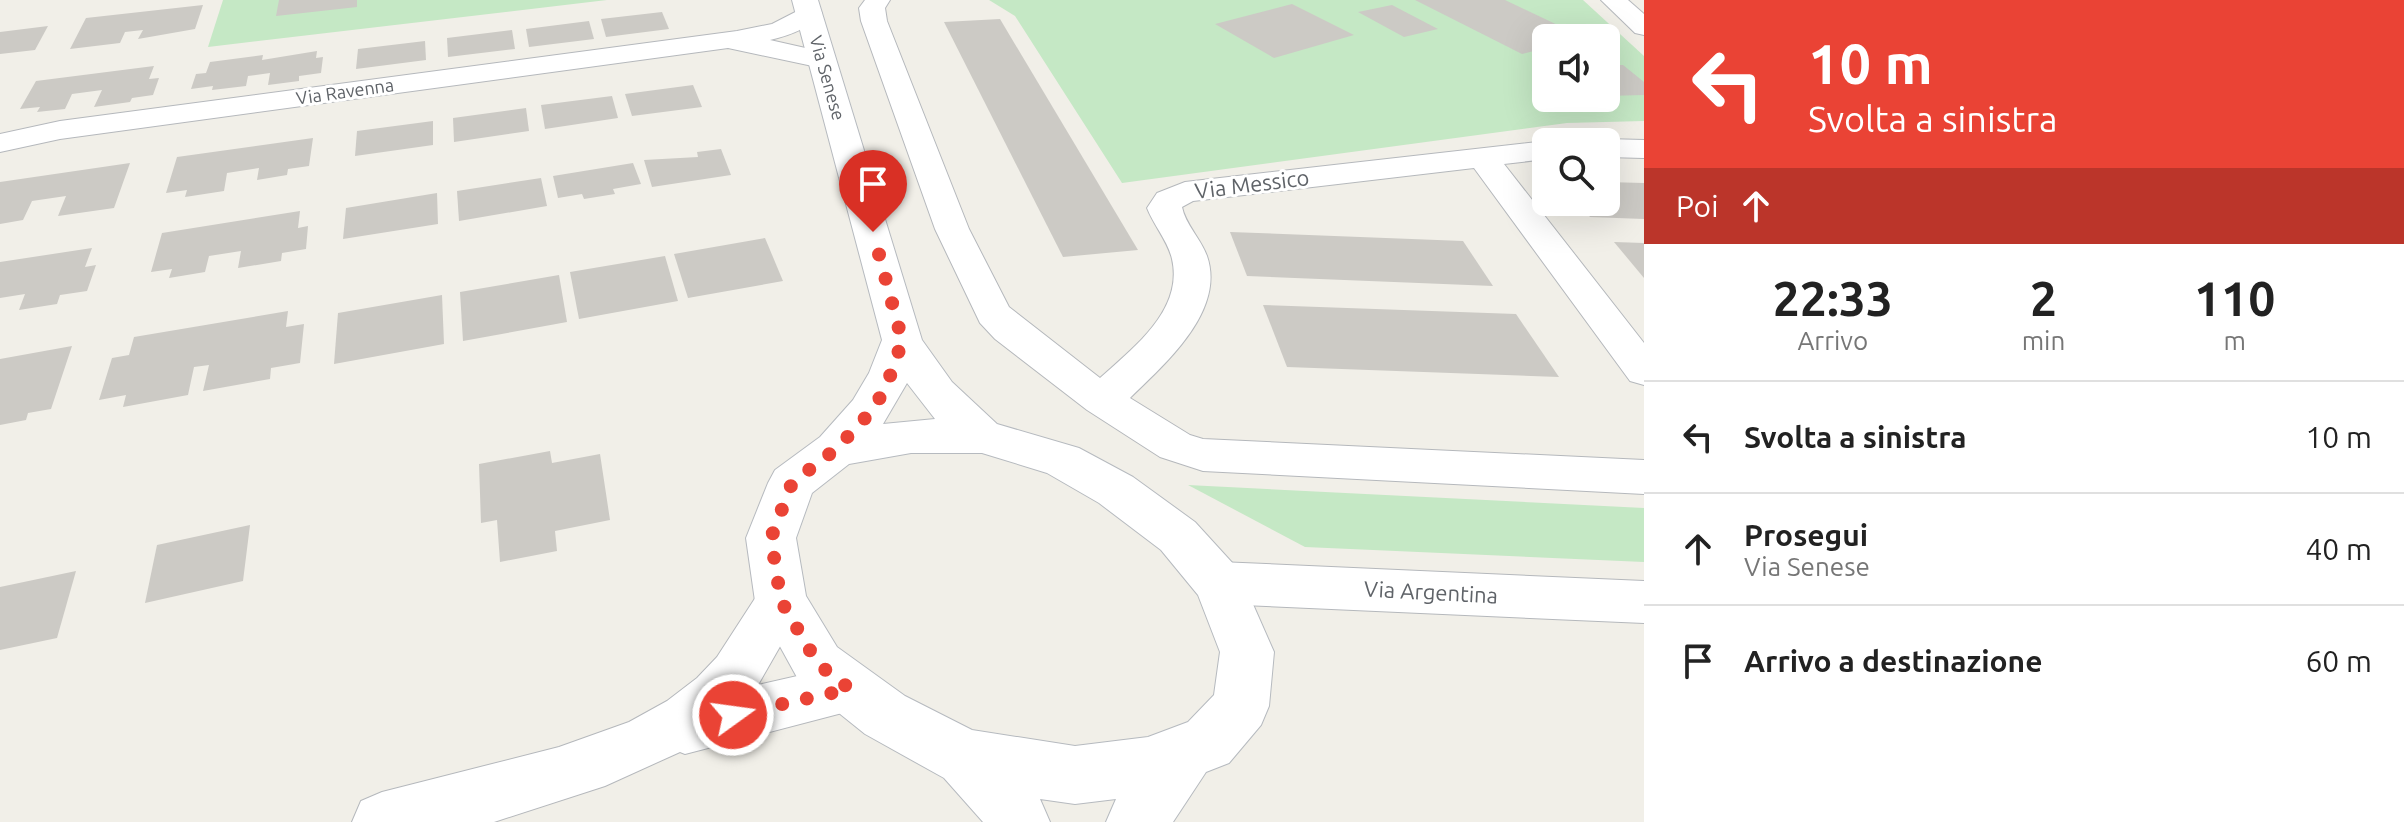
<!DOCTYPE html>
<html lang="it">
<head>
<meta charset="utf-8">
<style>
  :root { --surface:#fff; --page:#f2f2f2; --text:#222; --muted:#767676; --line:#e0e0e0 }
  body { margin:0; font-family:Ubuntu,sans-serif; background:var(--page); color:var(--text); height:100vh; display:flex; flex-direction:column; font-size:30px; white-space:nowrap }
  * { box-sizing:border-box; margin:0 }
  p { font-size:26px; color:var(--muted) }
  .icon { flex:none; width:44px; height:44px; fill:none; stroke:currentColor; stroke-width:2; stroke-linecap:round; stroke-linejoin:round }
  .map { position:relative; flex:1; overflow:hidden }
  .side { display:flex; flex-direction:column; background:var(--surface); width:760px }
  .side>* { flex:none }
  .hud { background:#ea4335; color:#fff; overflow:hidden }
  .fabs { position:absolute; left:1532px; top:24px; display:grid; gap:16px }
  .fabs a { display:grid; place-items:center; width:88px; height:88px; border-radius:12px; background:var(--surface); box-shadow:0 8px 32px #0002; font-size:40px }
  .pin { position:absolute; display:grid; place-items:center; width:68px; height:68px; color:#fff; margin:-82px -34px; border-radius:50% 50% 50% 0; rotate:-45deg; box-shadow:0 0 8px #0007 }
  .pin .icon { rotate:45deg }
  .me { position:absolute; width:88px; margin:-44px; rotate:76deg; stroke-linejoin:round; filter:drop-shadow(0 0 6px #0008) }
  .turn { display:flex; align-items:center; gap:28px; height:168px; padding:0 32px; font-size:36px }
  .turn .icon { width:104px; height:104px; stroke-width:2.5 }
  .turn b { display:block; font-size:56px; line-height:68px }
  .then { display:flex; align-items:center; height:76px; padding:0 32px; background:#0003; gap:16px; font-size:30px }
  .eta { display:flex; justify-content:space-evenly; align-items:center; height:136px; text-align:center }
  .eta b { font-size:48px; font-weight:600; line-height:56px }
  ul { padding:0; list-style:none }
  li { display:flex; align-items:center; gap:24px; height:112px; padding:0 32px; border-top:2px solid var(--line) }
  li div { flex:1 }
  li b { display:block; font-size:30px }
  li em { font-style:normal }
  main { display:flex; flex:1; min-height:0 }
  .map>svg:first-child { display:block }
</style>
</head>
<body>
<main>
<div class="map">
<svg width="1644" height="822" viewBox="0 0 1644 822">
  <rect width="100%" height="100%" fill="#f1efe8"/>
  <g fill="#c5e8c5" fill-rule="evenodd">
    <path d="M223,0H607L208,47Z"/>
    <path d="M989,0H1583L1644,56V121L1567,123L1122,183L1015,16ZM1546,38H1606V98H1546Z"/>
    <path d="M1188,485L1644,508V562L1305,547Z"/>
  </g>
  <g fill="#cccac5">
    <path d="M279,0H357V7L276,16Z"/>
    <path d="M1415,0H1505L1585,38H1546V48L1522,54Z"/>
    <path d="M1292,4L1354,35L1274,58L1215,24Z"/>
    <path d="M203,5L195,29L138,39L143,30L125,32L120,43L70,49L86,18Z"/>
    <path d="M1392,5L1438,29L1404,37L1358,12Z"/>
    <path d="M662,12L669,29L606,37L601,19Z"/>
    <path d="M1000,19L1138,250L1063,257L944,22Z"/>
    <path d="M589,21L594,39L529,47L526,29Z"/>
    <path d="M48,26L35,50L0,54V32Z"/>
    <path d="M512,30L515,49L448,57L447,38Z"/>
    <path d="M425,41L426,60L356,69L358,49Z"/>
    <path d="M317,51L316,58L323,57L321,73L299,76V81L268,85L270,73L248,76L246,86L212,90L213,86L191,89L196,74L206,73L210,62L263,55L262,60Z"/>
    <path d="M1606,65H1623L1644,82V95L1606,96Z"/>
    <path d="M154,66L149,79L159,78L153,95L132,98L130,102L94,107L102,90L72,94L65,109L37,112L40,107L20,109L36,81Z"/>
    <path d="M693,85L702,107L632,116L625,94Z"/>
    <path d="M612,96L618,118L545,129L541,105Z"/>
    <path d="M526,108L529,131L454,142L453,118Z"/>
    <path d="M433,121V145L355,156L357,131Z"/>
    <path d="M313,138L309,166L288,169L287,175L257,180L259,168L227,173L224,191L185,197L187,190L166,193L177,157Z"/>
    <path d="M721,149L731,175L652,187L644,160L698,157L697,152Z"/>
    <path d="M130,163L114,208L58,216L66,196L32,201L23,220L0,224V182Z"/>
    <path d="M633,163L641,184L613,189L615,194L584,199L582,194L558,198L553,176Z"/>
    <path d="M541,178L547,206L459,221L457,191Z"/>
    <path d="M1606,182L1644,183V219L1590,217L1578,202H1606Z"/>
    <path d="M437,193L438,224L343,239L346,208Z"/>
    <path d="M300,211L298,228L308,226L306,249L282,253L281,261L238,268L241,251L209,256L205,272L169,278L172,269L151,272L162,233Z"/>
    <path d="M1230,232L1463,241L1493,286L1247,276Z"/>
    <path d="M765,238L783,281L688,298L674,254Z"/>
    <path d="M1614,242L1644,243V278Z"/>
    <path d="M92,248L85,267L96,265L87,291L60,295L57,304L19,310L25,294L0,298V262Z"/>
    <path d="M665,256L678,301L579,319L570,272Z"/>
    <path d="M559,275L567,322L463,341L460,292Z"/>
    <path d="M442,295L444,344L334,364L338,313Z"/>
    <path d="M1263,305L1516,314L1559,377L1287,367Z"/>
    <path d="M288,311L286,327L304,324L300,363L271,368L270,379L203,391L209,365L194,367L188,395L123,407L126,395L99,400L112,358L129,355L134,337Z"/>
    <path d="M72,346L51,409L28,413L26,420L0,425V359Z"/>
    <path d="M550,451L552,463L600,454L610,520L555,531L557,551L500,562L497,520L481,523L479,464Z"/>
    <path d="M250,525L243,581L145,603L157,545Z"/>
    <path d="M76,571L57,638L0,650V587Z"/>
  </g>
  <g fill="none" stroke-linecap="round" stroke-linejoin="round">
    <defs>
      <g id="minor">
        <path d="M865,0H890L885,8L887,21L969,229L1009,307L1100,378C1133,348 1184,310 1172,259C1168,241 1154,226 1147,208L1157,193L1185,182L1546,141L1551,142H1546V159L1504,164L1644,343V385L1630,381L1474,168L1193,201L1182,207C1185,224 1201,239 1207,256C1226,311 1165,364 1130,398L1190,435L1203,439L1644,460V494L1203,471L1160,457L1087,410L995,339L980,323L935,229L861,21L859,8Z"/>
        <path d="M1601,0H1628L1644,14V35L1635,33Z"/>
        <path d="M809,5L818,8L822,13C810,28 788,36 770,40L832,54L836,60L832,66L822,68L728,48L60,139L0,152V134L60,121L737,31L772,24Z"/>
        <path d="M1606,139L1644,140V158L1606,157V142H1595Z"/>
        <path d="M1219,562L1644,581V623L1219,604L1202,598L1194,583L1202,568Z"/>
        <path d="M781,580L799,586L806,601L758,685L850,664L869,672L877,689L869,706L685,754L680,752L605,786L494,822H352L361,801L382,792L559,747L629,722L667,701L697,678L717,657L763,586Z"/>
      </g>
      <path id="secondary" d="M792,0H818L922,340L952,382L997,424L1079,448L1133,477L1195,522L1237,568L1274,652L1269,706L1261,725L1229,763L1206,772L1173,822H1106L1116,799L1075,804L1040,799L1050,822H983L944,778L865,734L799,681L755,601L746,538L768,483L775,470L820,437L853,400L869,373L882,340ZM907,383L935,419L883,424ZM911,453H982L1047,473L1099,503L1161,550L1198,595L1220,652L1214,695L1188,722L1148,737L1075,746L972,730L905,696L837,647L806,596L796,538L812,493L849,464Z"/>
    </defs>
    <use href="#minor" stroke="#b5b8bc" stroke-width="2"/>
    <use href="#secondary" stroke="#b6babf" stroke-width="2"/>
    <use href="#minor" fill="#fff" fill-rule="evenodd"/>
    <use href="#secondary" fill="#fff" fill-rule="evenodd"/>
  </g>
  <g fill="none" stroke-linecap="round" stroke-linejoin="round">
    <path stroke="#ea4335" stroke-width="14" stroke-dasharray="0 25.2" d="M733,715L850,689L818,664L781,601L771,538L792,483L836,449L868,415L881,396L894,367L902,340L873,232"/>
  </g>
  <g text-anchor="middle" stroke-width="6" stroke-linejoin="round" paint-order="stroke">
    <g font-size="18" fill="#5f6368" stroke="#fff">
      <text transform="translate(827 78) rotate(74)" y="6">Via Senese</text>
      <text transform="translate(345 92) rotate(-8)" y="6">Via Ravenna</text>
    </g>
    <g font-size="22" fill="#5f6368" stroke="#fff">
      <text transform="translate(1252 184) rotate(-7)" y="8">Via Messico</text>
      <text transform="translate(1431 592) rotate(3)" y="8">Via Argentina</text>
    </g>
  </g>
</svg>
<div class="fabs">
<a><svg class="icon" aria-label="sound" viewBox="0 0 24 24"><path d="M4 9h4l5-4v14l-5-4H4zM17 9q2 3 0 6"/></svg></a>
<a><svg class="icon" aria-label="search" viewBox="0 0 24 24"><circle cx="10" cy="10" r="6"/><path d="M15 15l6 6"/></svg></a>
</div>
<div class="pin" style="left:873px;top:232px;background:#d93025"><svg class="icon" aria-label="arrive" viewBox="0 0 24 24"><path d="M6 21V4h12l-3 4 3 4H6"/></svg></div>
<svg class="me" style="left:733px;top:715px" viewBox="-20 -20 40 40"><circle r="17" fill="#ea4335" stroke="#fff" stroke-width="3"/><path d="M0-11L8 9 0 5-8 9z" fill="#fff"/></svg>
</div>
<section class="side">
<div class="hud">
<div class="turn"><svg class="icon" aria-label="left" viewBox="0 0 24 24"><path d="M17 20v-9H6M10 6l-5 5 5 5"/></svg><div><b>10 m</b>Svolta a sinistra</div></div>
<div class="then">Poi<svg class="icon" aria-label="ahead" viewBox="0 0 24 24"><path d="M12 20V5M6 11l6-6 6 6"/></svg></div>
</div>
<div class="eta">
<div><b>22:33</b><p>Arrivo</p></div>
<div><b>2</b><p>min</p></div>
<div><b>110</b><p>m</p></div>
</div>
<ul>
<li><svg class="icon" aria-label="left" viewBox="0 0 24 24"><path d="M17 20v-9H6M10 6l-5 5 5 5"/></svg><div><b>Svolta a sinistra</b></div><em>10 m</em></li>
<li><svg class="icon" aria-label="ahead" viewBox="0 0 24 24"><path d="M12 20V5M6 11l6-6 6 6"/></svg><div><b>Prosegui</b><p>Via Senese</p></div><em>40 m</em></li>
<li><svg class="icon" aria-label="arrive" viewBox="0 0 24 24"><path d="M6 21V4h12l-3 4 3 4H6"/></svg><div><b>Arrivo a destinazione</b></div><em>60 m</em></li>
</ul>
</section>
</main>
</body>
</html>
